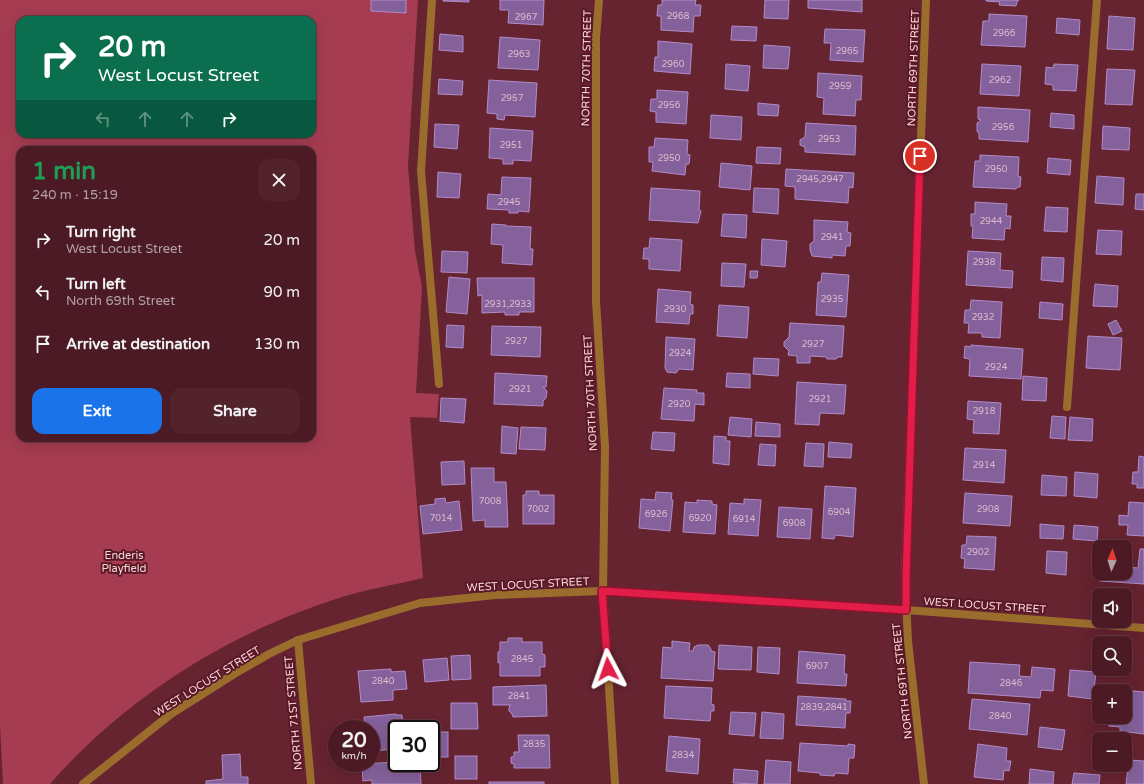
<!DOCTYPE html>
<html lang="en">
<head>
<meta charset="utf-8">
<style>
  :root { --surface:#4c1a24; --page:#53232c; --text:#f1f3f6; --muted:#b2a1a6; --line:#633841; --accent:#1a73e8 }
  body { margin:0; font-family:"Varela Round",sans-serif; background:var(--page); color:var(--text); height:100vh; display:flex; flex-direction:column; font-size:15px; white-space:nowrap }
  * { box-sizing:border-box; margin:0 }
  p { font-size:13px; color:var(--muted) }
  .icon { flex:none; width:22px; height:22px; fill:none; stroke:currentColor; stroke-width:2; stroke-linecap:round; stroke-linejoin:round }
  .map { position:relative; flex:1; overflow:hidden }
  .details { position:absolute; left:16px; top:146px; width:300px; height:296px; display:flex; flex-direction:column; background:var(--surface); border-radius:12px; box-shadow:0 4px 16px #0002,0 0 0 1px var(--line) }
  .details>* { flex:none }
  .guide { position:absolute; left:16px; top:16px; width:300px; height:122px; border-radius:12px; box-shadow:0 4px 16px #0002,0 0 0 1px var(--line); background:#0b6e4f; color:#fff; overflow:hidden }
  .needle { width:26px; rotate:3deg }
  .controls { position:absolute; left:1092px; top:540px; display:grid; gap:8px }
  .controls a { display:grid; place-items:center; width:40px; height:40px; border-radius:8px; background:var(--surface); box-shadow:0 4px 16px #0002,0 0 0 1px var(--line); font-size:20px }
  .speed { position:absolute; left:328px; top:720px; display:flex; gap:8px; font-size:20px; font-weight:700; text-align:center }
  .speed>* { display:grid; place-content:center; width:52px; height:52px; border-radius:50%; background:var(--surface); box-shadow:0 4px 16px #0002,0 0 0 1px var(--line); line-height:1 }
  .speed small { font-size:10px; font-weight:400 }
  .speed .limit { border:2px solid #111; border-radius:6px; background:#fff; color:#111 }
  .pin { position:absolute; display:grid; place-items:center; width:34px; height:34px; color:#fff; margin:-17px; border:2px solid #fff; border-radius:50%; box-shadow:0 1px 4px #0007 }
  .me { position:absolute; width:44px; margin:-22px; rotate:356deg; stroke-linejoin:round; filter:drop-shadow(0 0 3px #0008) }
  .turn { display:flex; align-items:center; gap:14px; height:84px; padding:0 16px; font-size:18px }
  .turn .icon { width:52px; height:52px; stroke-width:2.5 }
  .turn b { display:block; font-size:28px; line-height:34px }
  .lanes { display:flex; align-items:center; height:38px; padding:0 16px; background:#0003; justify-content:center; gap:20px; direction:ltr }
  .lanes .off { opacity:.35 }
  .round { display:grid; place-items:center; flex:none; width:42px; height:42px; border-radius:12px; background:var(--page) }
  .overview { display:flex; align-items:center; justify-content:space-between; height:68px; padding:0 16px }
  h1 { font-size:24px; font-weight:700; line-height:30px; color:#1e9e55 }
  .button { display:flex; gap:8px; margin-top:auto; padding:8px 16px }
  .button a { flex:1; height:46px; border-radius:12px; background:var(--accent); color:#fff; font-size:16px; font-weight:700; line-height:46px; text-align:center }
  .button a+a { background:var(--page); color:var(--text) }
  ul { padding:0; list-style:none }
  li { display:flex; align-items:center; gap:12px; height:52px; padding:0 16px }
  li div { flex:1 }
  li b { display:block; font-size:15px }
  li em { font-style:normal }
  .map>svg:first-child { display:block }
</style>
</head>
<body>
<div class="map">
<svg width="1144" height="784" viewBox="0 0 1144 784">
  <rect width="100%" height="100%" fill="#662330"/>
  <path fill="#a63c51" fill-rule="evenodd" d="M0,0H418L408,166L415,251L422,287L416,393L439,394L437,418L410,417L423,578C398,584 373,588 349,595C235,629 129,694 50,784H3L0,726ZM20,20H312V134H20ZM20,150H312V438H20Z"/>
  <g fill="#84619b" stroke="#b18cc9">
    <path d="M371,0H406V13L371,11Z"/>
    <path d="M443,0H469V2L443,1Z"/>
    <path d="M500,0H544L543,25L508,23L509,10H500Z"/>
    <path d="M662,0H696L695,5H701L700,16H694L693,32L661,30V16H657L658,5H662Z"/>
    <path d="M765,0H789L788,19L764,18Z"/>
    <path d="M808,0H862V12L808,8Z"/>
    <path d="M986,0H1019L1017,2L1016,6L999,5L1000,2L986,1Z"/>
    <path d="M989,14L1027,16L1025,47L981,45L983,21H989Z"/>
    <path d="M1109,16L1135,18L1133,50L1107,49Z"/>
    <path d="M1057,18L1080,20L1079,35L1056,33Z"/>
    <path d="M732,26L757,27L756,41L731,40Z"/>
    <path d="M825,29L865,30L863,62L830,60L831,43H824Z"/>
    <path d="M440,34L463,36V52L439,50Z"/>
    <path d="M500,37L540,40L538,70L498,68Z"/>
    <path d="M658,41L692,44L690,74L654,71L655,57H658Z"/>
    <path d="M764,45L790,47L788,69L763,68Z"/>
    <path d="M726,64L750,66L748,91L725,89Z"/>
    <path d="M982,64L1021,66L1019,96L980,94Z"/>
    <path d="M1054,64L1078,65L1076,91L1053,90V85L1045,84L1046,67L1053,68Z"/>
    <path d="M1107,69L1135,70L1132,105L1105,104Z"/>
    <path d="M818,73L862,76L861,100H856L855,116L823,114L824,98L817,97Z"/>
    <path d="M439,79L463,81L462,95L438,94Z"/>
    <path d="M489,80L537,83L535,117L505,115L504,120L497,119V114L487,113Z"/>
    <path d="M657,90L688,92L686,124L656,122V112L650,111L651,99H657Z"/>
    <path d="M758,103L779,105L778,116L758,115Z"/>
    <path d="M978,107L1030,110L1028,142L979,139V134L977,131V123L981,120L978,119Z"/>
    <path d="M1051,113L1074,115V129L1050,127Z"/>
    <path d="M711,115L742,117L741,140L710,138Z"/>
    <path d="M806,123L856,126L855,155L805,152V147L800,145V140L805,137Z"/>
    <path d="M435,124L459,125L457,149L434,147Z"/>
    <path d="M1103,126L1130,128L1129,150L1102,149Z"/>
    <path d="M490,128L533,131L531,161L513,160V164H503V159L489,158Z"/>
    <path d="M655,138L688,140L687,154L690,155L689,164H686L685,175L652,171L653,162H649V147H654Z"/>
    <path d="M757,147L781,148L780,164L756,163Z"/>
    <path d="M980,155L1019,157L1018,176L1021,177L1020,187H1017L1016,189L973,187L975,161H980Z"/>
    <path d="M1048,158L1071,160L1070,175L1047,173Z"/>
    <path d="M721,163L752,166L750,190L719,187Z"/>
    <path d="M786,169L854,173L853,188L849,187L848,203L795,199V187L785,186Z"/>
    <path d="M438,172L461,174L459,198L437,197Z"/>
    <path d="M1097,176L1124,178L1123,205L1095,203Z"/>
    <path d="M502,177L531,178L529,212L518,211V213H509V210L487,209L488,194L501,195Z"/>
    <path d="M651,188L700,191L699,210L701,211L698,223L649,220Z"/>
    <path d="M754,188L779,189L778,214L753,212Z"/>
    <path d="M1136,194H1144V210L1135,209Z"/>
    <path d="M975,202L1007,204L1006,216H1011L1010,229L1005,228L1004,240L972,238L973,227L971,226V214H975Z"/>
    <path d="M1046,207L1068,208L1067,232L1044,231Z"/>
    <path d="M723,214L747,215L746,238L721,236Z"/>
    <path d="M814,220L848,222L847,232L851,233L850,246H846L845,256L832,255V258L812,256L810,250V244L814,241Z"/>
    <path d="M492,224L506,225V226L531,227L530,249H533L532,265L502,263L503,245L491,244Z"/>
    <path d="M1098,230L1122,231L1121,255L1096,254Z"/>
    <path d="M650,238L682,240L680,271L649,269V259H643L644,248H649Z"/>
    <path d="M762,239L787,241L785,267L761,265Z"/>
    <path d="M442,251L468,252L467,273L441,272Z"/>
    <path d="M968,251L1001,253L1000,270L1013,271L1012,288L966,285Z"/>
    <path d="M1042,257L1064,258L1063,282L1041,280Z"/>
    <path d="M722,263L746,264L744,287L721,286Z"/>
    <path d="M750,271H758L757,278H750Z"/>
    <path d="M822,273L849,275L846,317L816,315L818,282H821Z"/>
    <path d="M449,277L470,279L467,314L446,312Z"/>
    <path d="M477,278H534V312H519V315H505V312L482,313V295L478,296Z"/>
    <path d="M1095,284L1118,286L1117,307L1093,306Z"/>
    <path d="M658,289L691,292L690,304L693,305V314H690L689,324L656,322Z"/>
    <path d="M971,300L1002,302L1000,338L982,337V333H968L969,323H964L965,310H970Z"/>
    <path d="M1040,302L1063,304L1062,320L1039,318Z"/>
    <path d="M719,305L749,307L747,338L717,336Z"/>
    <path d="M1116,320L1122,331L1113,335L1108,324Z"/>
    <path d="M790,323L844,326L842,357H838L836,359H827L826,357L810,356V363H797V356L788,355L789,351L784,346V342L789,337Z"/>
    <path d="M447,325L464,326L463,348L446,347Z"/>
    <path d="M492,326L541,327L540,357L491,355Z"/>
    <path d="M1088,336L1122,338L1120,370L1086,368Z"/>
    <path d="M666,337L695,339L693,370L679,369L676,373L667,372L665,368Z"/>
    <path d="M971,345L1023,349L1021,379L969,376L970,359L964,358L965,346L971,347Z"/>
    <path d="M754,358L779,359L778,376L753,374Z"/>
    <path d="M495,373L547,376L546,387H543L547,391L546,398L543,401V406L494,404Z"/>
    <path d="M727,373L750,374V388L726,387Z"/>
    <path d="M1023,376L1047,378L1046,401L1022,400Z"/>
    <path d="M797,382L846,385L844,414L820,413L819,425L795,424Z"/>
    <path d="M664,388L697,390V393H704V405L695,404L694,421L661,419Z"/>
    <path d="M441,398L466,399L464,423L440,421Z"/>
    <path d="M968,401L1001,403L999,434L973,433L974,420L967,419Z"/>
    <path d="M1052,416L1066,417L1065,439L1050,438Z"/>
    <path d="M730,417L752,419L751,437L728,435Z"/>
    <path d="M1070,417L1093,419L1092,441L1068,440Z"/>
    <path d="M756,422L780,424V437L755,436Z"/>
    <path d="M502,426L518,428L516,454L501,453Z"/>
    <path d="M521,427L546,428L545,450L519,449Z"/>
    <path d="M653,432L675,433L674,451L651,449Z"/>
    <path d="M714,436L726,437V441H730L729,465L713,463Z"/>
    <path d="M829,442L852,444L851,458L828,457Z"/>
    <path d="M806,443L824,444L823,467L804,466Z"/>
    <path d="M760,444L776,445L775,466L758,465Z"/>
    <path d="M965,448L1006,450L1004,483L963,480Z"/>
    <path d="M1139,456L1144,457V488H1137V484H1132L1133,472H1138Z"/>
    <path d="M464,461L465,484L442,485L441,462Z"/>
    <path d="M471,468H494V482H506L508,527H485V520L473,521Z"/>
    <path d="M1075,472L1098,474L1097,498L1074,496Z"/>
    <path d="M1042,475L1067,477L1066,496L1041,495Z"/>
    <path d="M825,486L856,488L853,537L835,535L834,539L822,538Z"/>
    <path d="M526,491H539V495H554V524H523V495H526Z"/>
    <path d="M656,492L672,493L671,500H673L670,531L639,528L641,499L655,500Z"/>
    <path d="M965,493L1012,496L1010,526L963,523Z"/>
    <path d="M445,498L446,503L459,501L462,530L423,534L420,506L435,504V499Z"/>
    <path d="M744,499L761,500L758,536L728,534L730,503L744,504Z"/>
    <path d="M697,500L712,501V504L717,505L715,534L683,532L685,502L697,503Z"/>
    <path d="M1129,502L1144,503V536L1127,535L1128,525H1119V515L1128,516Z"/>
    <path d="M779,507L812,509L810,539L777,537Z"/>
    <path d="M1040,524L1064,526L1063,539L1040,538Z"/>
    <path d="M1074,525L1098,527L1097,541L1073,539Z"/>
    <path d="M967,536L996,537L994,570L964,568L965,559L961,558L962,545H966Z"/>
    <path d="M1140,549H1144V584L1100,581V573H1125V567L1138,568Z"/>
    <path d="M1047,551L1067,552L1066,575L1046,573Z"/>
    <path d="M508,638H522V642H542V654L545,655V667H540V676H500V662L498,663V652L500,651V642H508Z"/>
    <path d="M672,641L690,643L689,651H693L694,647L698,645H708L711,649V651L715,652L713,681L661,678L663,647L672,648Z"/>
    <path d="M719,645L752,647L751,670L718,669Z"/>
    <path d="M758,647L780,648L779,674L757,672Z"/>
    <path d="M799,651L845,655L844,674H847L846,686L797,683Z"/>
    <path d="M470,655L471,679L452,680L451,656Z"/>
    <path d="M447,658L449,680L425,682L423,660Z"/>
    <path d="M970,662L1020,665L1019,676L1031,677L1032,667L1055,669L1053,691L1041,690L1040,698L968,693Z"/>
    <path d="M391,669V672L405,671L407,689L393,690V700L361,702L358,671Z"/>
    <path d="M1070,670L1096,672L1093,699L1068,696Z"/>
    <path d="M546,685L547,716L513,717L512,714L509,711V707L511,705H493V687Z"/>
    <path d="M666,686L712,688L711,704L714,705V711H711L710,721L664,718Z"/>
    <path d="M1125,690L1144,692V734L1120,731V727L1109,726L1110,717H1125Z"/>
    <path d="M798,696L846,699V701H851L850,713H846L845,728L796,725Z"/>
    <path d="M972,699L1030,704L1027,735L969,729Z"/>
    <path d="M451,703H477L478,729H451Z"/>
    <path d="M731,712L756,713L754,736L729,734Z"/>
    <path d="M762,712L784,714L783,739L760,738Z"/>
    <path d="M396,714V715H402L403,726L398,727L397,749L371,751V729H365L364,717Z"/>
    <path d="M1040,727L1065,730L1062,750L1038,747Z"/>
    <rect x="431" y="732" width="17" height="25"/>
    <path d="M518,735H549L550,768H514V764L511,763V757H514V752H519Z"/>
    <path d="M669,736L700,739L698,774L666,771Z"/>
    <path d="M800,743L848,746V744L855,745L854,758H849L848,774L835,773L834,776L820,775V773L798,771Z"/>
    <path d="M978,744L1007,748L1006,761H1011L1009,771L1004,770L1003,780L974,777Z"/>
    <path d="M240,754L241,777H248V784H206V781L223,779L222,755Z"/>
    <rect x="455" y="756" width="22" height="23"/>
    <path d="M766,760L791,762L790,784H764Z"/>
    <path d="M1129,760L1144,761V784H1126Z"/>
    <path d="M397,762L420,763L421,784H372V780L363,781L362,764Z"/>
    <path d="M734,769L758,771L757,784L733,783Z"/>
    <path d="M1030,769L1054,772L1053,784H1029Z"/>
    <path d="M1074,773L1100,775L1099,784H1072Z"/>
    <rect x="489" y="782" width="55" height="2"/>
  </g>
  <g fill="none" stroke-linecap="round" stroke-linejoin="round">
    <g stroke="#9b6d2d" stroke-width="8">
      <path d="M432,0L421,171L439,384"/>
      <path d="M1067,407L1097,0"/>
    </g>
    <g stroke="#9b6d2d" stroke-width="8">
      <path d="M599,0L596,38V301L605,447L603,591L615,784"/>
      <path d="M298,640L311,784"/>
      <path d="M83,784L171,714L234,674L269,654L298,640L420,603L495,595L603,591L906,610L1144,628"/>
      <path d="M924,784L908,641L905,578L926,0"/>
    </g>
  </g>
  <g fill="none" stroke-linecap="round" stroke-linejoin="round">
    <defs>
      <path id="route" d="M608,669L602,591L906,610V578L920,156"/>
    </defs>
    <use href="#route" stroke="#92132f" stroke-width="10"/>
    <use href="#route" stroke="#e11d48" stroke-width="7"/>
  </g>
  <g text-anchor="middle" stroke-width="4" stroke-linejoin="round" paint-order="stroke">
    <g font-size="9" fill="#dcbacb">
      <text x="678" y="19">2968</text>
      <text x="526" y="20">2967</text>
      <text x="1004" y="36">2966</text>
      <text x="847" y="54">2965</text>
      <text x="519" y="57">2963</text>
      <text x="673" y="67">2960</text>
      <text x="1000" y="83">2962</text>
      <text x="840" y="89">2959</text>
      <text x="512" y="101">2957</text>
      <text x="669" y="108">2956</text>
      <text x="1003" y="130">2956</text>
      <text x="829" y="142">2953</text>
      <text x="511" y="148">2951</text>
      <text x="669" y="161">2950</text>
      <text x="996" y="172">2950</text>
      <text x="820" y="182">2945,2947</text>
      <text x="509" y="205">2945</text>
      <text x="991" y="224">2944</text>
      <text x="832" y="240">2941</text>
      <text x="984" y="265">2938</text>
      <text x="832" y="302">2935</text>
      <text x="508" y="307">2931,2933</text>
      <text x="675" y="312">2930</text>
      <text x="983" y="320">2932</text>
      <text x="516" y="344">2927</text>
      <text x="813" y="347">2927</text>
      <text x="680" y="356">2924</text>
      <text x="996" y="370">2924</text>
      <text x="520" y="392">2921</text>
      <text x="820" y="402">2921</text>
      <text x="679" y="407">2920</text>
      <text x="984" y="414">2918</text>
      <text x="984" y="468">2914</text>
      <text x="490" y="504">7008</text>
      <text x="538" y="512">7002</text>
      <text x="988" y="512">2908</text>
      <text x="839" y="515">6904</text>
      <text x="656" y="517">6926</text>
      <text x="441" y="521">7014</text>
      <text x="700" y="521">6920</text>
      <text x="744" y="522">6914</text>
      <text x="794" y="526">6908</text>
      <text x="978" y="555">2902</text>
      <text x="522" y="662">2845</text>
      <text x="817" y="669">6907</text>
      <text x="383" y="684">2840</text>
      <text x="1011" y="686">2846</text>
      <text x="519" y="699">2841</text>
      <text x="824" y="710">2839,2841</text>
      <text x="1000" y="719">2840</text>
      <text x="534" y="747">2835</text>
      <text x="683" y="758">2834</text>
    </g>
    <g font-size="11" fill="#fad8db" stroke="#5a1826">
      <text transform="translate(586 68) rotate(-89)" y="4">NORTH 70TH STREET</text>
      <text transform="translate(913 68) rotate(-88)" y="4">NORTH 69TH STREET</text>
      <text transform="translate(590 393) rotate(-93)" y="4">NORTH 70TH STREET</text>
      <text transform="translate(528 584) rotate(-3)" y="4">WEST LOCUST STREET</text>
      <text transform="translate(985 605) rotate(4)" y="4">WEST LOCUST STREET</text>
      <text transform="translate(207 681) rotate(-32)" y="4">WEST LOCUST STREET</text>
      <text transform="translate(902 681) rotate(-96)" y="4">NORTH 69TH STREET</text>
      <text transform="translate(293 713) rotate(-95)" y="4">NORTH 71ST STREET</text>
    </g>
    <g font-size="11" fill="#f8d6d9" stroke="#5a1826">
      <text x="124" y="559">Enderis<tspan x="124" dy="13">Playfield</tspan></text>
    </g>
  </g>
</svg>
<div class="controls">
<a><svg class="needle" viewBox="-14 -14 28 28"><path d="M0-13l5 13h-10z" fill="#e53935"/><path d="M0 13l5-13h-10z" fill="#b2a1a6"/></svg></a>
<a><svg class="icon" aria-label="sound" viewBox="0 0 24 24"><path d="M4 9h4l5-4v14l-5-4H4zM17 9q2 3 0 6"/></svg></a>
<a><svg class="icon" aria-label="search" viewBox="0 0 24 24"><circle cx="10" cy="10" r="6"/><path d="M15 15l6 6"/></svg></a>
<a>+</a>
<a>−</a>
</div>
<div class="speed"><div>20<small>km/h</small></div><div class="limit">30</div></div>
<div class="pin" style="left:920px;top:156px;background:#d93025"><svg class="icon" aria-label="arrive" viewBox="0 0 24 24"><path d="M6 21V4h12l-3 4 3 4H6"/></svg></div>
<svg class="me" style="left:608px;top:669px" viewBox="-20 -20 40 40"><path d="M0-17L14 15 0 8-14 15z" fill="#e11d48" stroke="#fff" stroke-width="4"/></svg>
<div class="guide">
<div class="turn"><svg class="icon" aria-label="right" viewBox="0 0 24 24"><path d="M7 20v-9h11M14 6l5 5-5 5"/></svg><div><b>20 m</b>West Locust Street</div></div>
<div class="lanes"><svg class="icon off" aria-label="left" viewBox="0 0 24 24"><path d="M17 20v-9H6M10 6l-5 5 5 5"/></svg><svg class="icon off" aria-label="ahead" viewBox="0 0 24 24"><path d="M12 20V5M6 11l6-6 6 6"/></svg><svg class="icon off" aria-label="ahead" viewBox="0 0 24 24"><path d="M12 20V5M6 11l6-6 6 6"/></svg><svg class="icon" aria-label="right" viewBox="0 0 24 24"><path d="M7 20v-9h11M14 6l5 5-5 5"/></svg></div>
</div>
<section class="details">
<div class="overview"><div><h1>1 min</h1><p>240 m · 15:19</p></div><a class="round"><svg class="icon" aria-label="close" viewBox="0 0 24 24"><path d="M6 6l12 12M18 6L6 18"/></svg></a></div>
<ul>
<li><svg class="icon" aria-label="right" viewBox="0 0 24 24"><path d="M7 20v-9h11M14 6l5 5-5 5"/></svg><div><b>Turn right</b><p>West Locust Street</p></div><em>20 m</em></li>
<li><svg class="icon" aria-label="left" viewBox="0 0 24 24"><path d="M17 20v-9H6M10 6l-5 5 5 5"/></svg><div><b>Turn left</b><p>North 69th Street</p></div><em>90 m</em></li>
<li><svg class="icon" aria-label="arrive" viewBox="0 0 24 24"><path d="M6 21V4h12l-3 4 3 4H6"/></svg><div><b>Arrive at destination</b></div><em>130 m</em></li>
</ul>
<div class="button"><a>Exit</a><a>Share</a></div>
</section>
</div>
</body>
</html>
